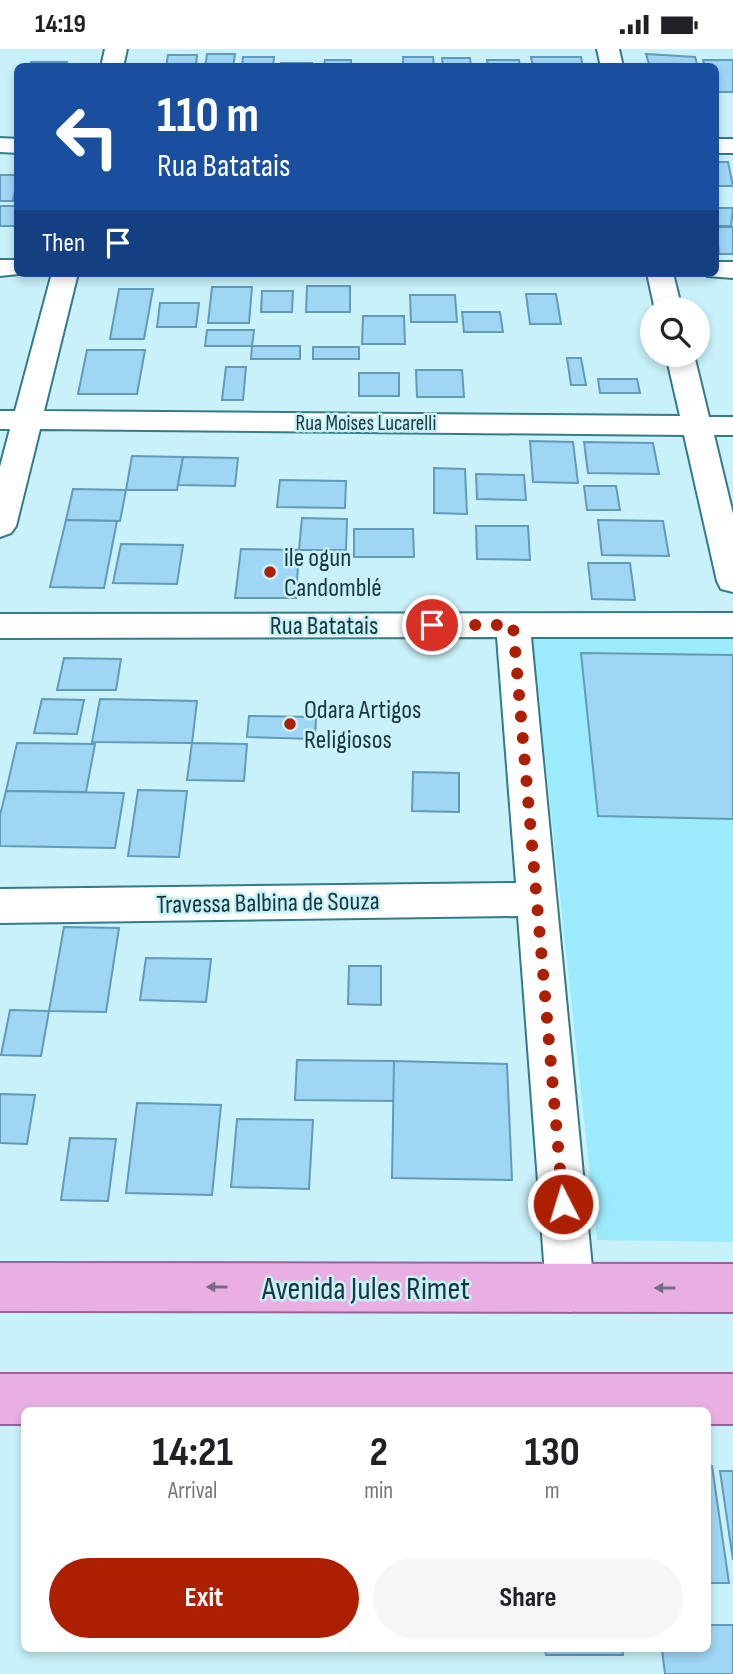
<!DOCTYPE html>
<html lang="en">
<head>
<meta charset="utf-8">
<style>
  :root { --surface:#fff; --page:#f6f6f6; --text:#202124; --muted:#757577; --accent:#ad1f01 }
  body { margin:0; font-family:"Sofia Sans Condensed",sans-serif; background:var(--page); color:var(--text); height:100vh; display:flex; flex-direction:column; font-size:26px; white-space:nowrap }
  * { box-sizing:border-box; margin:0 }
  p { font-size:23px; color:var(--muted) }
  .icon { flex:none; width:38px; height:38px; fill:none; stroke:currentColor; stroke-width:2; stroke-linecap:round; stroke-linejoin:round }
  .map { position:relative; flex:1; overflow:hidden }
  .sheet { position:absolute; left:21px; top:1358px; width:690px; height:245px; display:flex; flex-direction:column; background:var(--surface); border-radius:10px; box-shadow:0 4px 10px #0003 }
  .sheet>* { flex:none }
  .banner { position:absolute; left:14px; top:14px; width:705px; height:214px; border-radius:10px; box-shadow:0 4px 10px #0003; background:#1a4fa0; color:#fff; overflow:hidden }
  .fabs { position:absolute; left:640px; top:248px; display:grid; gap:14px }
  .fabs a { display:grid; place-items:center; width:70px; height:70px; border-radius:50%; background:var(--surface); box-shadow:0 4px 10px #0003; font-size:35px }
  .pin { position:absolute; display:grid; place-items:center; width:60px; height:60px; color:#fff; margin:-30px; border:4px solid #fff; border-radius:50%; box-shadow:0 2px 7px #0007 }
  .me { position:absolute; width:77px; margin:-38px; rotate:355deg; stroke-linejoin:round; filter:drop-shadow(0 0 5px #0008) }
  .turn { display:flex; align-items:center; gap:24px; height:147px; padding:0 28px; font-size:32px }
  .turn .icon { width:91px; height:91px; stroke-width:2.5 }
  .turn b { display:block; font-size:49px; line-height:60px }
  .then { display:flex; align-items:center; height:66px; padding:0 28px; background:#0003; gap:14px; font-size:26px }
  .eta { display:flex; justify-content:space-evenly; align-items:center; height:119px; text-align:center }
  .eta b { font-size:42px; font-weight:700; line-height:49px }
  .action { display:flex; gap:14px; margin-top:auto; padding:14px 28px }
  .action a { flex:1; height:80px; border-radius:42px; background:var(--accent); color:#fff; font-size:28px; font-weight:700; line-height:80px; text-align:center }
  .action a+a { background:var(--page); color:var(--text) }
  .status { display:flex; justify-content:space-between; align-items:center; height:49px; padding:0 35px; background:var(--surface); direction:ltr }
  .status svg { height:19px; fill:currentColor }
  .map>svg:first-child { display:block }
</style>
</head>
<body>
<div class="status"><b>14:19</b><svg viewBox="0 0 49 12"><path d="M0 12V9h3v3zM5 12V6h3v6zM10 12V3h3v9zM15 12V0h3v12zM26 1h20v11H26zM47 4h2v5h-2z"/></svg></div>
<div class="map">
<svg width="733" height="1625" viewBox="0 0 733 1625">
  <rect width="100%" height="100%" fill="#c8f1f9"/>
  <path fill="#9bebfd" d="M532,586L733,587V1193L597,1191Z"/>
  <g fill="#9fd6f4" stroke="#639ab7" stroke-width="2">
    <path d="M207,5H235L233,18H205Z"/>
    <path d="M646,5L695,8L698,18H650Z"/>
    <path d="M168,6H197L196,18H166Z"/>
    <path d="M243,8H274L273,18H242Z"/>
    <path d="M403,8H433L434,18H403Z"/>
    <path d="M531,8H581L583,18H533Z"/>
    <path d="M442,9H470L471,18H443Z"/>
    <path d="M325,11H351V18H324Z"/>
    <path d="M487,11H519L520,18H488Z"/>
    <path d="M703,11H733V43H716V18H705Z"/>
    <path d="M31,13H67L65,18H29Z"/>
    <rect x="281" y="14" width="31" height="4"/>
    <path d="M716,113H728L733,137H716Z"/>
    <path d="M0,126H18L13,152H0Z"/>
    <rect x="0" y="157" width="18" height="20"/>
    <path d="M716,159H733L731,177H716Z"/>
    <path d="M716,178H733V205H719Z"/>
    <path d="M307,237H350V263H306Z"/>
    <path d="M212,238H252L249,274H208Z"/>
    <path d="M119,240H153L144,290H110Z"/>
    <path d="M262,242H293L292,263H261Z"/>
    <path d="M526,245H556L561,275H530Z"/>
    <path d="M410,246H455L457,273H411Z"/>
    <path d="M160,254H199L196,278H157Z"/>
    <path d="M462,263H500L503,283H464Z"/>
    <path d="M363,267H404L405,295H362Z"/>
    <path d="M207,281H254L252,297H205Z"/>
    <path d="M252,297H300V310H251Z"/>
    <rect x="313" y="298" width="46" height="12"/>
    <path d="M87,301H145L137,345H78Z"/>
    <path d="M567,309H581L586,336H571Z"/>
    <path d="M226,318H246L243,351H222Z"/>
    <path d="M416,321H462L464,348H417Z"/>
    <rect x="359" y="324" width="40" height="23"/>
    <path d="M598,330H637L640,344H600Z"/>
    <path d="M530,392L573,393L578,434L533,433Z"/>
    <path d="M584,393L653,394L659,425L588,424Z"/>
    <path d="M132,407L183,408L177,441H126Z"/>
    <path d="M183,408L238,409L235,437L178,436Z"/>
    <path d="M434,419L465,420L467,465L434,464Z"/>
    <path d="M476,425L524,426L526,451L477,450Z"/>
    <path d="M280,431L346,432L345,459L277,458Z"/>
    <path d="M584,437H616L620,461H587Z"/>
    <path d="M73,440L126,441L120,472L66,471Z"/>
    <path d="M302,469L347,470L346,501H299Z"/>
    <path d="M66,471L117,472L104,539L50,538Z"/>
    <path d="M598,471L663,472L669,507L602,506Z"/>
    <path d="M476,477H528L530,511L477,510Z"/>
    <path d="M354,480H413L414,508H354Z"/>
    <path d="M121,495L183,496L177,535L113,534Z"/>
    <path d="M241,500L299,501L296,549H235Z"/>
    <path d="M588,514H630L635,551L592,550Z"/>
    <path d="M581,604L733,606V770L598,767Z"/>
    <path d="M64,609L121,610L116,641H57Z"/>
    <path d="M42,650L84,651L77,685L34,684Z"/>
    <path d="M100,650L197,652L192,694L92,693Z"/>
    <path d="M249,667L316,668L315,690L247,688Z"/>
    <path d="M17,694L95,695L86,743L6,742Z"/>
    <path d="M192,694L247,695L244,732L187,731Z"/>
    <path d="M413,723L459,724V763L412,762Z"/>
    <path d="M138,741L187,742L179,808L128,807Z"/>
    <path d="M6,742L124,744L115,799L0,797V766Z"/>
    <path d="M64,878L119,879L106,963L49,962Z"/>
    <path d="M146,909L211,910L206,953L140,951Z"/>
    <path d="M349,917H381V956L348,955Z"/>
    <path d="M10,961L49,962L41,1007L1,1006Z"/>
    <path d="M297,1011L394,1012V1052L295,1051Z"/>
    <path d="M394,1012L507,1015L512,1131L392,1129Z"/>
    <path d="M0,1045L35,1046L27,1095L0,1094Z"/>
    <path d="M137,1054L221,1056L212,1146L126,1144Z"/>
    <path d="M237,1070L313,1071L309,1140L231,1138Z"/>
    <path d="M70,1089L116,1090L108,1152L61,1151Z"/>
    <path d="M707,1417H712L729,1534H707Z"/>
    <path d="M720,1422H733V1511Z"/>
    <path d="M707,1576H733V1625H665L662,1600H707Z"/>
    <path d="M545,1600H622L623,1606H546Z"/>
  </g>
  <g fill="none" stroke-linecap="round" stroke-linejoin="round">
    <defs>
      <g id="minor">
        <path d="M105,0H127L123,18H101Z"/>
        <path d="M597,0H619L623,18H601Z"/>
        <path d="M0,89L18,90V104L0,103Z"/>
        <rect x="716" y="90" width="17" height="14"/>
        <path d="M0,211H18V224H28L0,227Z"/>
        <path d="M716,213H733V229L707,227L705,224H716Z"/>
        <path d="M52,224H78L44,362L680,367L666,306H694L709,368H733V386H714L733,465V543L721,540L717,532L684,386L40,380L16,477L11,484L0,488V418L10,380H0V362H15Z"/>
        <path d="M647,224H673L682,261H655Z"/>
        <path d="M733,564V588H531L594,1239L587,1256L570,1263L553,1256L546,1239L518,867L0,874V840L516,834L497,588L0,589V565Z"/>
      </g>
      <g id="major">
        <path d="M0,1214L733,1215V1263L0,1262Z"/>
        <path d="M0,1325H733V1375H707V1362H24V1375H0Z"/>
      </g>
    </defs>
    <use href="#minor" stroke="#357a88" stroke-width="4"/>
    <use href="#major" stroke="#98629b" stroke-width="4"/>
    <use href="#minor" fill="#fff" fill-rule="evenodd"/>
    <use href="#major" fill="#eaafe2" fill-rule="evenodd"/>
  </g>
  <defs><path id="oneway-solid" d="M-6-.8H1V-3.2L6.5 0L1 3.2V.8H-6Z" transform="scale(1.75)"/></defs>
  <g fill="#776c87">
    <use href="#oneway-solid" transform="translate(217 1238) rotate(-180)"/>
    <use href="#oneway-solid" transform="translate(665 1239) rotate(180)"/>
  </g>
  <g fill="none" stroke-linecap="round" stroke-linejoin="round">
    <path stroke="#ad1f01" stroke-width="12" stroke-dasharray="0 21.6" d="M432,576H513L563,1155"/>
  </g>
  <g fill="#ad1f01" stroke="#c8f1f9" stroke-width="2.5">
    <circle cx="270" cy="523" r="7"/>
    <circle cx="290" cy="675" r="7"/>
  </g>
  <g text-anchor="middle" stroke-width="5" stroke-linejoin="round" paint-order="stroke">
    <g font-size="21" fill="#19363c" stroke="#c8f1f9">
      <text x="366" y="381">Rua Moises Lucarelli</text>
    </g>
    <g font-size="26" fill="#19363c" stroke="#c8f1f9" text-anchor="start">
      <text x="284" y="517">ile ogun<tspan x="284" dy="30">Candomblé</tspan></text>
      <text x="304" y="669">Odara Artigos<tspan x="304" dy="30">Religiosos</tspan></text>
    </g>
    <g font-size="26" fill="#19363c" stroke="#c8f1f9">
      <text x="324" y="585">Rua Batatais</text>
      <text transform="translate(268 853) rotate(-1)" y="9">Travessa Balbina de Souza</text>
    </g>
    <g font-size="32" fill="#19363c" stroke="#c8f1f9">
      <text x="366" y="1250">Avenida Jules Rimet</text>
    </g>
  </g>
</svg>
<div class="fabs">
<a><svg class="icon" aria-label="search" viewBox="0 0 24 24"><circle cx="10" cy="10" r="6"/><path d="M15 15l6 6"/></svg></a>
</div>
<div class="pin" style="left:432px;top:576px;background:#d93025"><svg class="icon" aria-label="arrive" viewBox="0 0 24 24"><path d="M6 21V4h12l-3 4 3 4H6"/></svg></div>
<svg class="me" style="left:563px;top:1155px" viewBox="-20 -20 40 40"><circle r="17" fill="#ad1f01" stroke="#fff" stroke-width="3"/><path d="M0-11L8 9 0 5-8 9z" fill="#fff"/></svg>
<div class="banner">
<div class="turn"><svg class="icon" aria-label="left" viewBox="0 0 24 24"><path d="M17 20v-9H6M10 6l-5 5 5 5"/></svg><div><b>110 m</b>Rua Batatais</div></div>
<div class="then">Then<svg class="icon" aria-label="arrive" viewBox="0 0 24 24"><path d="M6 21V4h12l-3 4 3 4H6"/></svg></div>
</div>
<section class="sheet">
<div class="eta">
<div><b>14:21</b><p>Arrival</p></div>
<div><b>2</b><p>min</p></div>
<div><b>130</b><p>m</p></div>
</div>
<div class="action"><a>Exit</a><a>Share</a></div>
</section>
</div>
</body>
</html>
